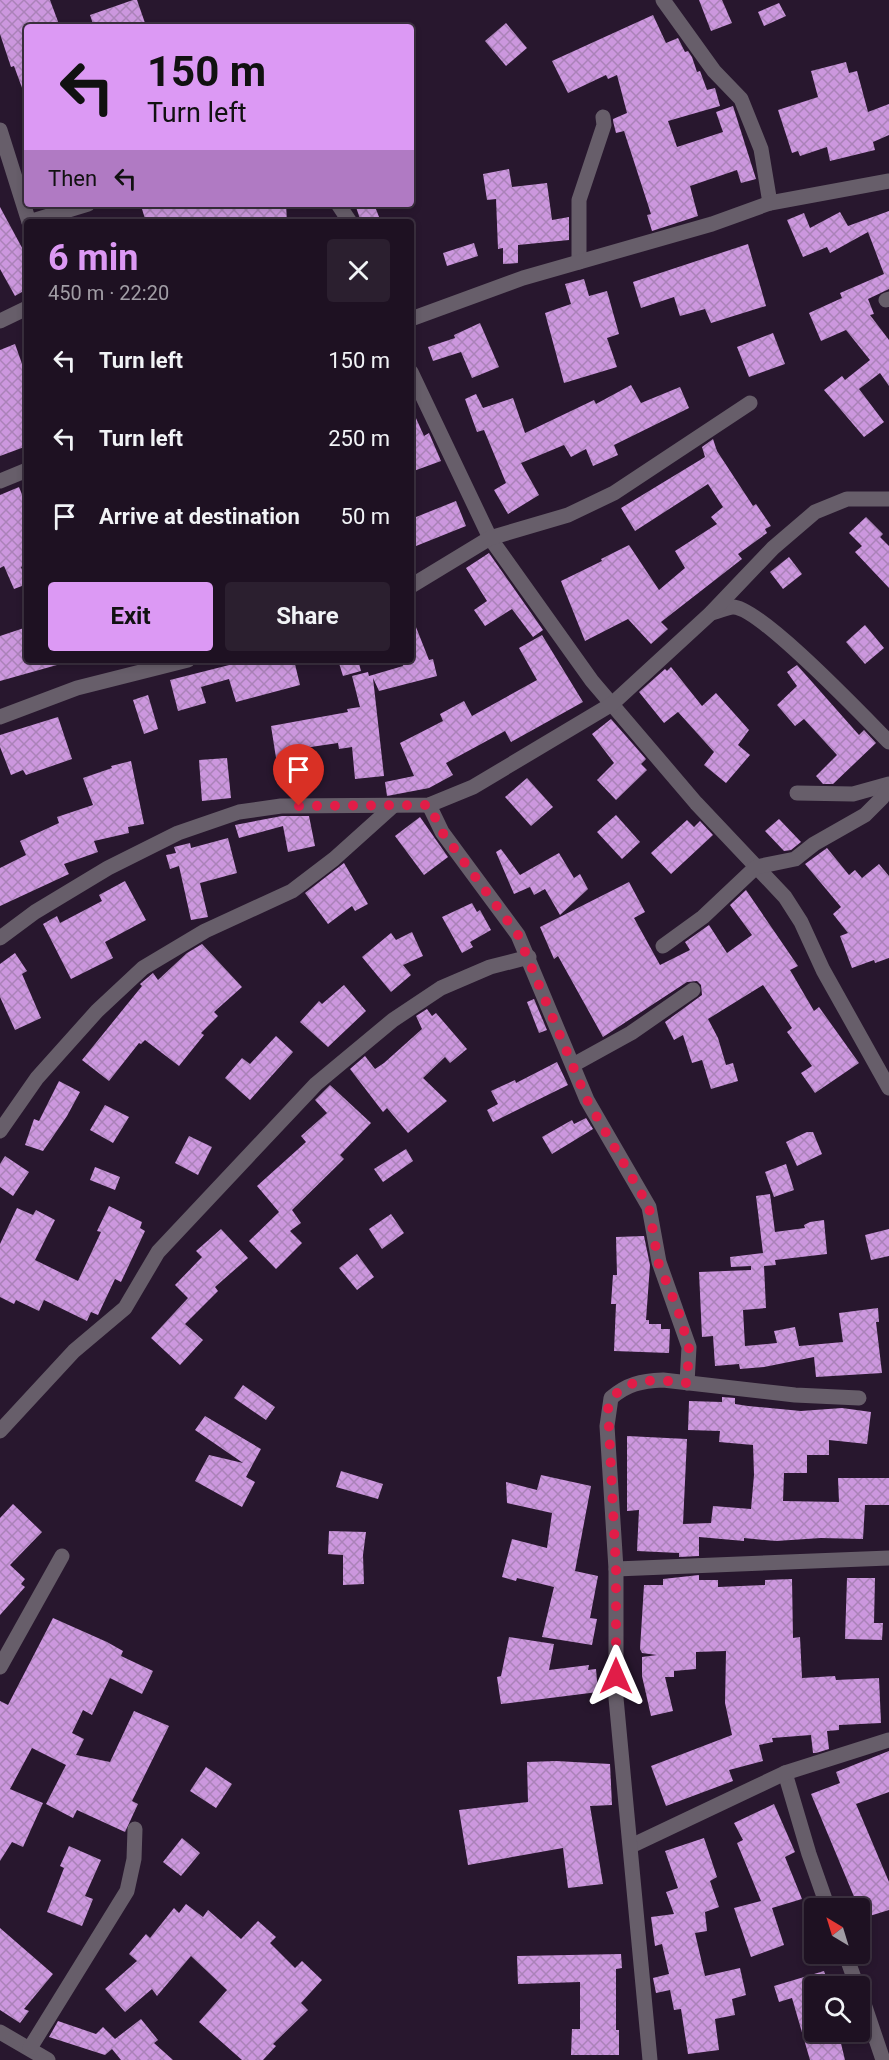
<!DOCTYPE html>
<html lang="en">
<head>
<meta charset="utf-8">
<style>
  :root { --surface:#1e1122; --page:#2b1f2f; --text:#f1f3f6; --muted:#a19da5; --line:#3c3140; --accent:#dc99f4 }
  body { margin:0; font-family:Roboto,sans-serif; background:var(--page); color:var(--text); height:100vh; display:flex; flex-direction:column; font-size:22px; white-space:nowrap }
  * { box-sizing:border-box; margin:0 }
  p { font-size:20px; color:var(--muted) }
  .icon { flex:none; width:33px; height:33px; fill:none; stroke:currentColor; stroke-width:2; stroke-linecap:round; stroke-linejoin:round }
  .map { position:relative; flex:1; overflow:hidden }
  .sheet { position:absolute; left:24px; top:219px; width:390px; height:444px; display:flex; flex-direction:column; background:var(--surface); border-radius:6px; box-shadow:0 3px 9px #0003,0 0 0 2px var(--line) }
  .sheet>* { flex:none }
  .hud { position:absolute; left:24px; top:24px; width:390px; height:183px; border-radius:6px; box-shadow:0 3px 9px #0003,0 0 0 2px var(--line); background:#dc99f4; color:#111; overflow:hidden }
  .needle { width:39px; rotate:322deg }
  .fabs { position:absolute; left:804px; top:1898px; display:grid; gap:12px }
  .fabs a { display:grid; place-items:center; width:66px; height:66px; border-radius:6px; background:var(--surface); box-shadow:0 3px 9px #0003,0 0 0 2px var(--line); font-size:30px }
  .pin { position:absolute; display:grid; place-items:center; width:51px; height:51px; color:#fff; margin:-62px -26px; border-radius:50% 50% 50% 0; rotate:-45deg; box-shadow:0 0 6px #0007 }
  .pin .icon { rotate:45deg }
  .me { position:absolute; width:66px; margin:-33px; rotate:0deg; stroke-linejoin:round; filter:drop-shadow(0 0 4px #0008) }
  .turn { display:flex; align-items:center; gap:21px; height:126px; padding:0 24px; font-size:27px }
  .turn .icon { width:78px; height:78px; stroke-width:2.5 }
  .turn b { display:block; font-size:42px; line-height:51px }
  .then { display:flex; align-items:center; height:57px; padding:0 24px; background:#0003; gap:12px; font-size:22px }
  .round { display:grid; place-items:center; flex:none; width:63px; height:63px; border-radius:6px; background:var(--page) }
  .summary { display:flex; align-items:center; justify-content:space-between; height:102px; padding:0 24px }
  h1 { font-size:36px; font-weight:700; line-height:45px; color:var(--accent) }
  .primary-button { display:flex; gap:12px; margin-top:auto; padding:12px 24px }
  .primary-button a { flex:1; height:69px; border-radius:6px; background:var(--accent); color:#111; font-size:24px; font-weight:700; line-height:69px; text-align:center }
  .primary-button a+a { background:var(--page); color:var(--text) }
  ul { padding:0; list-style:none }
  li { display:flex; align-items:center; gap:18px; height:78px; padding:0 24px }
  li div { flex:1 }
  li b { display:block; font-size:22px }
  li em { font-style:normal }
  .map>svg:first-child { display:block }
</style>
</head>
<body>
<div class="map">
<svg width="889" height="2060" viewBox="0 0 889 2060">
  <defs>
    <pattern id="building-cross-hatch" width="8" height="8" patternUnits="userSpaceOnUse" patternTransform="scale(1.5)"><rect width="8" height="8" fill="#cc97de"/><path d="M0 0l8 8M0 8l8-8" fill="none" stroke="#aa82b8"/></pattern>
  </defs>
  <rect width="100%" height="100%" fill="#28172e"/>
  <g fill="url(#building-cross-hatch)">
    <path d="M0,0H50L60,27H27V96H25L14,66L11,67L0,34Z"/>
    <path d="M133,0H137L145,23L133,27H94L90,15Z"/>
    <path d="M699,0H722L732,23L711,31Z"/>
    <path d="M779,3L786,16L764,26L758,12Z"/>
    <path d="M653,15L666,43L678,38L685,52L688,51L692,57L697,72L700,71L707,90L715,88L720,106L668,121L677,147L723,132L716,112L733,106L756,179L741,183L737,170L690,186L698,216L652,231L647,215L651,214L624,131L616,133L613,121V119L627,113L617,75L608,79L606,75L568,93L552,61Z"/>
    <path d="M506,23L527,48L506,66L485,41Z"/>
    <path d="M846,62L849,73L857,71L868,112L889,104V135L873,142L875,150L830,161L827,147L800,156L798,151L792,153L778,110L818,97L811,71Z"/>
    <path d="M509,169L512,187L547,183L552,220L569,217V240L518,245V263L503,264V248L498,249L496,199L487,200L483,174Z"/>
    <path d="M162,204H171V207L184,204H286L287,222H146L142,209Z"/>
    <path d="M355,204H374L381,222H361Z"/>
    <path d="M0,207L27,257V289L15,296L0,269Z"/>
    <path d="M889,211V289L868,299L874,314L870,315L889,340V386L880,373L859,389L884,422L864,437L824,390L842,376L845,380L870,360L846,330L821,341L809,313L842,298L840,293L884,274L868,232L830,253L827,247L803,257L787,220L804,213L810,228L840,212L848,226Z"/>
    <path d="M474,243L478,256L447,266L443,253Z"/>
    <path d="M748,244L766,306L711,323L705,309L680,316L674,297L641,308L633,282Z"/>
    <path d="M584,279L589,296L607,291L619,334L607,338L617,367L564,383L545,313L571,304L565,284Z"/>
    <path d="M480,323L499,367L472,378L461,352L433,361L428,347L455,338L454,335Z"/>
    <path d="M773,333L785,364L749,377L737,347Z"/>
    <path d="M15,344L27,378V446L0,456V350Z"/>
    <path d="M631,385L641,403L680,387L689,408L614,445L618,455L593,466L586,449L571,457L564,445L521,463L539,495L508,514L494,490L506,483L484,430L477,432L465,399L476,394L483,408L513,398L525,433L594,400L596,404Z"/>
    <path d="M411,407L424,436L429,433L441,461L411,472Z"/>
    <path d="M713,439L717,451L753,506L756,504L771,526L765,529L767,533L738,554L742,559L661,622L668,629L651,644L628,619L585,641L561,581L602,561L601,559L629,545L659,590L685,568L675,551L717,524L711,517L723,507L708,484L635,531L621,508L705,457L702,447Z"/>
    <path d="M19,487L27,507V564L21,567L27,584L14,589L4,566L0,568V495Z"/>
    <path d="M456,501L466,526L411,548V519Z"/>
    <path d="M866,517L883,534L880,537L889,546V588L855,552L862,546L849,533Z"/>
    <path d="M489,553L543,630L533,637L512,609L485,626L474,610L487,601L466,568Z"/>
    <path d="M789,557L802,574L783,589L770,572Z"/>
    <path d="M412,617L429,660L433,659L437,676L379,691L373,678L384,776L355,779L352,747L339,749L338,743L304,748L309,778L285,782L284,776L279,777L271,726L348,712L347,709L360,707L352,676L368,672L369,676L403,666L402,662L411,660Z"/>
    <path d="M865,625L884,648L865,664L846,642Z"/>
    <path d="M27,627V660H63L64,663L0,681V636Z"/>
    <path d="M542,635L583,702L511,742L505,731L446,763L453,775L429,788L387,796L385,782L414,776L400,743L443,721L440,714L464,701L472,716L537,680L519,648Z"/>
    <path d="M249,660H294L300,685L236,702L229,679L201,687L206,703L178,711L170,680Z"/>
    <path d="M338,660H358L361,671L343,676Z"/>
    <path d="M797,665L859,735L864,730L876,743L833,784H823L816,776L837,755L804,719L795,726L777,705L797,686L787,672Z"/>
    <path d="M671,667L702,706L716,693L749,730L738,745L750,755L726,783L704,765L714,752L678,712L664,723L639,692L665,669L667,671Z"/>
    <path d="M148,695L158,729L144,734L133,700Z"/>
    <path d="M58,717L72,759L26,775L23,770L11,775L0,747V735Z"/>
    <path d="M611,719L646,759L641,764L647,770L616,800L597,780L614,763L592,734Z"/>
    <path d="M227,758L231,798L202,801L199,760Z"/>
    <path d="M131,761L144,824L128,827L129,833L94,841L98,852L64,864L69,874L0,906V868L26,855L20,841L59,823L57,817L93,805L83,778L112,768L111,766Z"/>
    <path d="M527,778L553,807L531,826L505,797Z"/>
    <path d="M616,815L640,842L622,859L597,832Z"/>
    <path d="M282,816H309L315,846L288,852L283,826L239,838L235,825Z"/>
    <path d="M420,817L448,857L424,875L395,836Z"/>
    <path d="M779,819L801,842L791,850L784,851L765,831Z"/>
    <path d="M687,820L694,827L700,821L713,835L671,874L651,853Z"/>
    <path d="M228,838L237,873L200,883L208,917L191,920L179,866L170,869L166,855L176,853L174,847L190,843L191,848Z"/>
    <path d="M827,848L849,875L855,870L862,878L879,864L889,876V958L875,963L874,960L852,968L840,936L848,933L833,914L841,907L805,864Z"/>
    <path d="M501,849L520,875L559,853L574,878L580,874L588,889L560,915L545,889L534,895L530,887L514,894L496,852Z"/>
    <path d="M344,863L368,904L355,911L352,906L328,924L305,893Z"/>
    <path d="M125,881L146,920L105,942L113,958L71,979L43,924L57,916L60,923L102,901L99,895Z"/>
    <path d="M629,882L645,912L634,918L660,965L690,950L685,942L709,925L727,953L752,935L730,905L746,890L798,966L790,970L814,1011L819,1007L859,1063L815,1093L801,1073L812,1066L787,1032L792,1028L763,985L708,1019L718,1038L726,1065L733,1063L738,1081L711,1089L702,1060L692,1063L683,1035L674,1040L665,1022L702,995L701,985L697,981L687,982L603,1037L558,956L554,959L540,927Z"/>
    <path d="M472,903L477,912L480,910L491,930L470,942L473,947L462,953L442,917Z"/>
    <path d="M412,932L423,956L403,965L411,975L391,992L362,957L391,933L396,940Z"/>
    <path d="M202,944L242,987L214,1012L218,1016L201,1033L204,1035L179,1066L145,1040L141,1044L139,1043L109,1081L82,1060L142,986L140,984L153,973L158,980L187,953Z"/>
    <path d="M15,953L27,971L22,974L41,1018L15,1030L0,997V964Z"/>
    <path d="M344,985L366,1011L328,1047L300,1022L319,1001L322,1004Z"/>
    <path d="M534,999L547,1030L539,1033L527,1002Z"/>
    <path d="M427,1009L432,1016L436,1013L467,1049L450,1063L445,1057L423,1078L447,1101L408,1133L387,1108L383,1112L350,1069L365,1056L375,1069L384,1063L422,1029L416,1016Z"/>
    <path d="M276,1036L293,1052L250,1100L225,1078L242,1058L250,1064Z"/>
    <path d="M557,1062L568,1085L493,1122L487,1110L498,1104L491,1091L515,1080L516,1083Z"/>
    <path d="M59,1081L80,1092L67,1116L43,1151L25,1145L34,1119L39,1121Z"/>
    <path d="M330,1085L371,1123L340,1155L344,1159L292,1210L301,1223L290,1231L302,1243L276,1269L249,1241L279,1212L257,1186L306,1142L301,1136L327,1113L315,1100Z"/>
    <path d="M105,1105L129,1117L113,1143L90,1130Z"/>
    <path d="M586,1118L593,1129L552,1154L542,1137L572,1120L574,1124Z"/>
    <path d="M807,1132H813L822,1154L797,1166L786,1142Z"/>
    <path d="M189,1136L212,1147L198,1175L175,1163Z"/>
    <path d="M406,1149L413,1161L383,1182L374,1169Z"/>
    <path d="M5,1156L29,1172L13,1196L0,1187V1164Z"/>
    <path d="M786,1164L794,1190L774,1197L765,1172Z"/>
    <path d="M95,1167L120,1177L115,1190L90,1180Z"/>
    <path d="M770,1194L775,1232L805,1228L804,1225L810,1222L824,1220L827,1254L775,1260L776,1265L764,1266L766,1308L743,1310L745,1346L777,1343L774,1331L795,1327L799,1346L843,1342L839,1313L878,1308L879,1322H876L882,1373L816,1377L814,1357L764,1367L740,1369L739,1364L715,1366L713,1336L702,1337L699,1272L751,1270V1266L731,1267L730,1257L763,1253L756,1196Z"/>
    <path d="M109,1206L142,1222L140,1228L145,1231L121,1282L115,1279L98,1315L91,1312L87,1321L44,1300L39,1311L16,1300L14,1304L0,1297V1244L17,1208L33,1215L36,1210L55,1220L35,1260L78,1281L101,1232L97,1231Z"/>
    <path d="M391,1214L404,1233L382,1249L369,1229Z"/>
    <path d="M221,1229L248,1258L215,1287L218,1291L185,1324L203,1340L180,1365L151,1338L188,1298L175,1285L202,1257L196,1251Z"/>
    <path d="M889,1229V1256L871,1260L865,1235Z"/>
    <path d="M644,1236L650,1265L646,1320H649V1324H661V1329H670L669,1353L614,1351L616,1304H611L613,1275H617L616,1237Z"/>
    <path d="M357,1254L374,1277L357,1290L339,1268Z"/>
    <path d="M243,1385L275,1407L266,1420L234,1398Z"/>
    <path d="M722,1397L735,1398V1404L748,1406L801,1411L842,1408L871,1412L867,1444L829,1440V1455H807V1473H784L783,1501L839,1502L838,1478H889V1505H865L863,1539L821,1538L776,1541L744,1538V1541L699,1537V1556L679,1557V1553L637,1551L639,1510L627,1511V1436L687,1439L683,1524L711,1523L713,1506L751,1509L754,1475L753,1445L719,1442L720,1431L688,1430L689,1401L722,1402Z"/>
    <path d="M205,1416L261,1449L246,1477L255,1482L242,1507L195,1481L209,1455L243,1463L195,1430Z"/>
    <path d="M341,1471L383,1484L378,1499L336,1487Z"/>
    <path d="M541,1475L591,1486L575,1571L598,1576L590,1618L597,1619L592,1645L542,1637L554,1587L517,1578L516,1581L502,1577L512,1539L547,1548L552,1513L507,1503L506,1482L537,1490Z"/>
    <path d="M13,1504L42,1532L10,1565L25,1579L21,1584L25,1587L0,1615V1518Z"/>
    <path d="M329,1531L366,1532L363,1555L364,1584L343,1585V1555L328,1554Z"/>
    <path d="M699,1575V1580H718V1587L765,1585V1580L792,1579L793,1638L800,1637L802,1678L835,1676L836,1680L879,1678L881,1723L839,1725V1730L827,1731L829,1749L816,1753H813L811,1735L772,1738L773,1742L759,1745L763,1761L729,1770L733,1781L666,1806L651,1766L732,1735L725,1703L726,1651L696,1652V1669L674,1671V1677H665L673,1711L651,1716L642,1676V1657L657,1655L642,1653L640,1649L644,1585H663V1579Z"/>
    <path d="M847,1578H875L874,1623H883L882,1640L845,1639Z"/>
    <path d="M53,1618L107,1642L123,1651L121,1656L153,1671L142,1694L110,1678L92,1715L83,1710L72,1733L84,1739L76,1755L110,1762L134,1711L169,1726L132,1801L138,1804L125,1832L77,1810L73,1818L46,1804L66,1765L32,1748L10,1789L43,1803L23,1847L12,1842L0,1861V1701L8,1705Z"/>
    <path d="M509,1637L554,1644L549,1670L589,1665L588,1670L596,1669L598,1692L501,1704L497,1677L501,1676Z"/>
    <path d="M889,1751V1792L856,1804L889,1882V1910L863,1918L811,1794L840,1783L836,1772Z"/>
    <path d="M556,1761L610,1764L612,1805L590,1806L603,1884L568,1888L563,1848L468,1865L459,1810L528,1802L527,1762Z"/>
    <path d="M206,1767L232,1784L216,1808L190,1791Z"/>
    <path d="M774,1804L795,1852L785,1857L802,1899L772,1908L784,1945L751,1957L734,1908L761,1901L737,1843L743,1840L734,1823Z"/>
    <path d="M182,1838L200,1853L181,1876L163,1862Z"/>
    <path d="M704,1838L717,1877L710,1881L719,1907L705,1912L707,1931L695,1933L705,1976L740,1968L746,1995L732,1999L735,2015L715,2019L719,2050L688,2054L681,2009L674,2010L670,1990L656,1993L653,1978L669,1974L662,1944L655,1946L651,1917L674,1914L666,1892L678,1888L665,1851Z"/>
    <path d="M69,1846L101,1860L85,1896L93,1899L82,1926L47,1912L64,1868L60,1866Z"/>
    <path d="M186,1904L203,1917L208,1910L241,1939L258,1921L276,1937L270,1943L295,1968L302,1961L322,1980L301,2003L308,2010L273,2044L276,2046L263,2060H242L199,2022L227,1990L191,1956L157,1996L152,1989L125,2012L105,1989L137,1961L129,1954L146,1934L150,1938L174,1908L179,1913Z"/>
    <path d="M0,1928L53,1974L24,2009L29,2011L20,2023L0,2010Z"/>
    <path d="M621,1954L622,1968L616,1969V2030H619V2055H571L572,2029H580V1982L518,1984L517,1956Z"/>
    <path d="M824,1971L829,1986H814V2031H838L845,2060H810L792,1998L779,2002L774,1986Z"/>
    <path d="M141,2019L158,2040L154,2043L173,2060H121L112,2049L105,2055L49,2037L58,2021L96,2034L103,2027L115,2039Z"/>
  </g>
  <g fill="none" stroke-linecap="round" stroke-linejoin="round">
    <g stroke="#675e6a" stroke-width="15">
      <path d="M663,0L714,71L741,99L761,149L770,203"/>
      <path d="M0,130L29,222"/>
      <path d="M338,204L350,222"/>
      <path d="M29,222L88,204"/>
      <path d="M579,262V200L604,125L603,117"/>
      <path d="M886,300L889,299"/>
      <path d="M411,319L523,278L712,224L770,203L889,181"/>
      <path d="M0,321L27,308"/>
      <path d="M411,372L490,538L592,681L696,803L785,897L801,922L823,970L889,1088"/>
      <path d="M0,481L27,470"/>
      <path d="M411,586L490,538L568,515L614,493L750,403"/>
      <path d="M711,613C718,612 727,607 733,607C760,607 865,718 889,742"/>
      <path d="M0,717L77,688L188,660"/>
      <path d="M797,793L853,794L889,784"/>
      <path d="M429,805L442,832L518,935L587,1100L649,1207L659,1262L689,1347L687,1383"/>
      <path d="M0,938L35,912L108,868L178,833L239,812L281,806L429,805L473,787L612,704L711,613L773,548L815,512L847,499H889"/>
      <path d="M663,946L703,917L756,867L795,859L814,844L865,815L882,798L889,787"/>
      <path d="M573,1065L631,1033L693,990"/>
      <path d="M0,1131L37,1078L97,1011L143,968L205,931L292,891L334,859L393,806"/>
      <path d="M0,1431L74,1351L125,1308L158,1252L316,1084L393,1020L441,988L490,967L529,957"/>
      <path d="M616,1569L889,1558"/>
      <path d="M0,1667L62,1556"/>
      <path d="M785,1773L809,1854L828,1908"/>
      <path d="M631,1846L785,1773L889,1740"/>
      <path d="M845,1953L857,1986"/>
      <path d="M860,1992L883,2060"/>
      <path d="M0,2032L48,2060"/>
      <path d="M30,2048L127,1891L134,1859L135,1829"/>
      <path d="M650,2060L616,1698V1569L607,1426L611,1398C627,1384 641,1381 663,1380L795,1395L859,1398"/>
    </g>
  </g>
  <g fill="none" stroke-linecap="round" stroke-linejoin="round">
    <path stroke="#e11d48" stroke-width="10" stroke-dasharray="0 18" d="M299,806L429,805L442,832L518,935L587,1100L649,1207L658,1262L678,1310L689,1347L687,1383C659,1380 618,1374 608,1409L616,1569V1676"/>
  </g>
</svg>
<div class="fabs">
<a><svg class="needle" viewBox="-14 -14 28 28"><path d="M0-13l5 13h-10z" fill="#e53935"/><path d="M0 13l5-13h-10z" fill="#a19da5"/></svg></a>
<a><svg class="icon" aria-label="search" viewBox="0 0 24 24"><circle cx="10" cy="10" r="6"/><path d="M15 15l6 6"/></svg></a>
</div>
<div class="pin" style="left:299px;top:806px;background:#d93025"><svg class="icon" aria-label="arrive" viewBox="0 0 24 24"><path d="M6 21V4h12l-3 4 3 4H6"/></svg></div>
<svg class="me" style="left:616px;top:1676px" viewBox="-20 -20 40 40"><path d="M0-17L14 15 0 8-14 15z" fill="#e11d48" stroke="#fff" stroke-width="4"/></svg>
<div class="hud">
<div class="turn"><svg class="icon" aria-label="left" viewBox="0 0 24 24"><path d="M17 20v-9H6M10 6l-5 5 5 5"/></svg><div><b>150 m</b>Turn left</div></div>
<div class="then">Then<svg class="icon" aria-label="left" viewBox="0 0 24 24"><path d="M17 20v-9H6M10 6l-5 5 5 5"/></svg></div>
</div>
<section class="sheet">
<div class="summary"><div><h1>6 min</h1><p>450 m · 22:20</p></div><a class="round"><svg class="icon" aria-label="close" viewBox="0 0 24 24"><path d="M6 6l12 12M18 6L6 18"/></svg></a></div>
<ul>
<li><svg class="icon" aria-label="left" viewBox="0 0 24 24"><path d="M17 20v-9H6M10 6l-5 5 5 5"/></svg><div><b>Turn left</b></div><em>150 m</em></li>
<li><svg class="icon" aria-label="left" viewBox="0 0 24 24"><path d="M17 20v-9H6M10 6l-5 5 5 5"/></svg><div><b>Turn left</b></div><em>250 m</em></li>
<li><svg class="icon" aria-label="arrive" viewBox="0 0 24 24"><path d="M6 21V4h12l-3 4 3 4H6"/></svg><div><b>Arrive at destination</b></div><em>50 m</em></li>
</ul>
<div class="primary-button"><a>Exit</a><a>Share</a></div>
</section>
</div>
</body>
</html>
